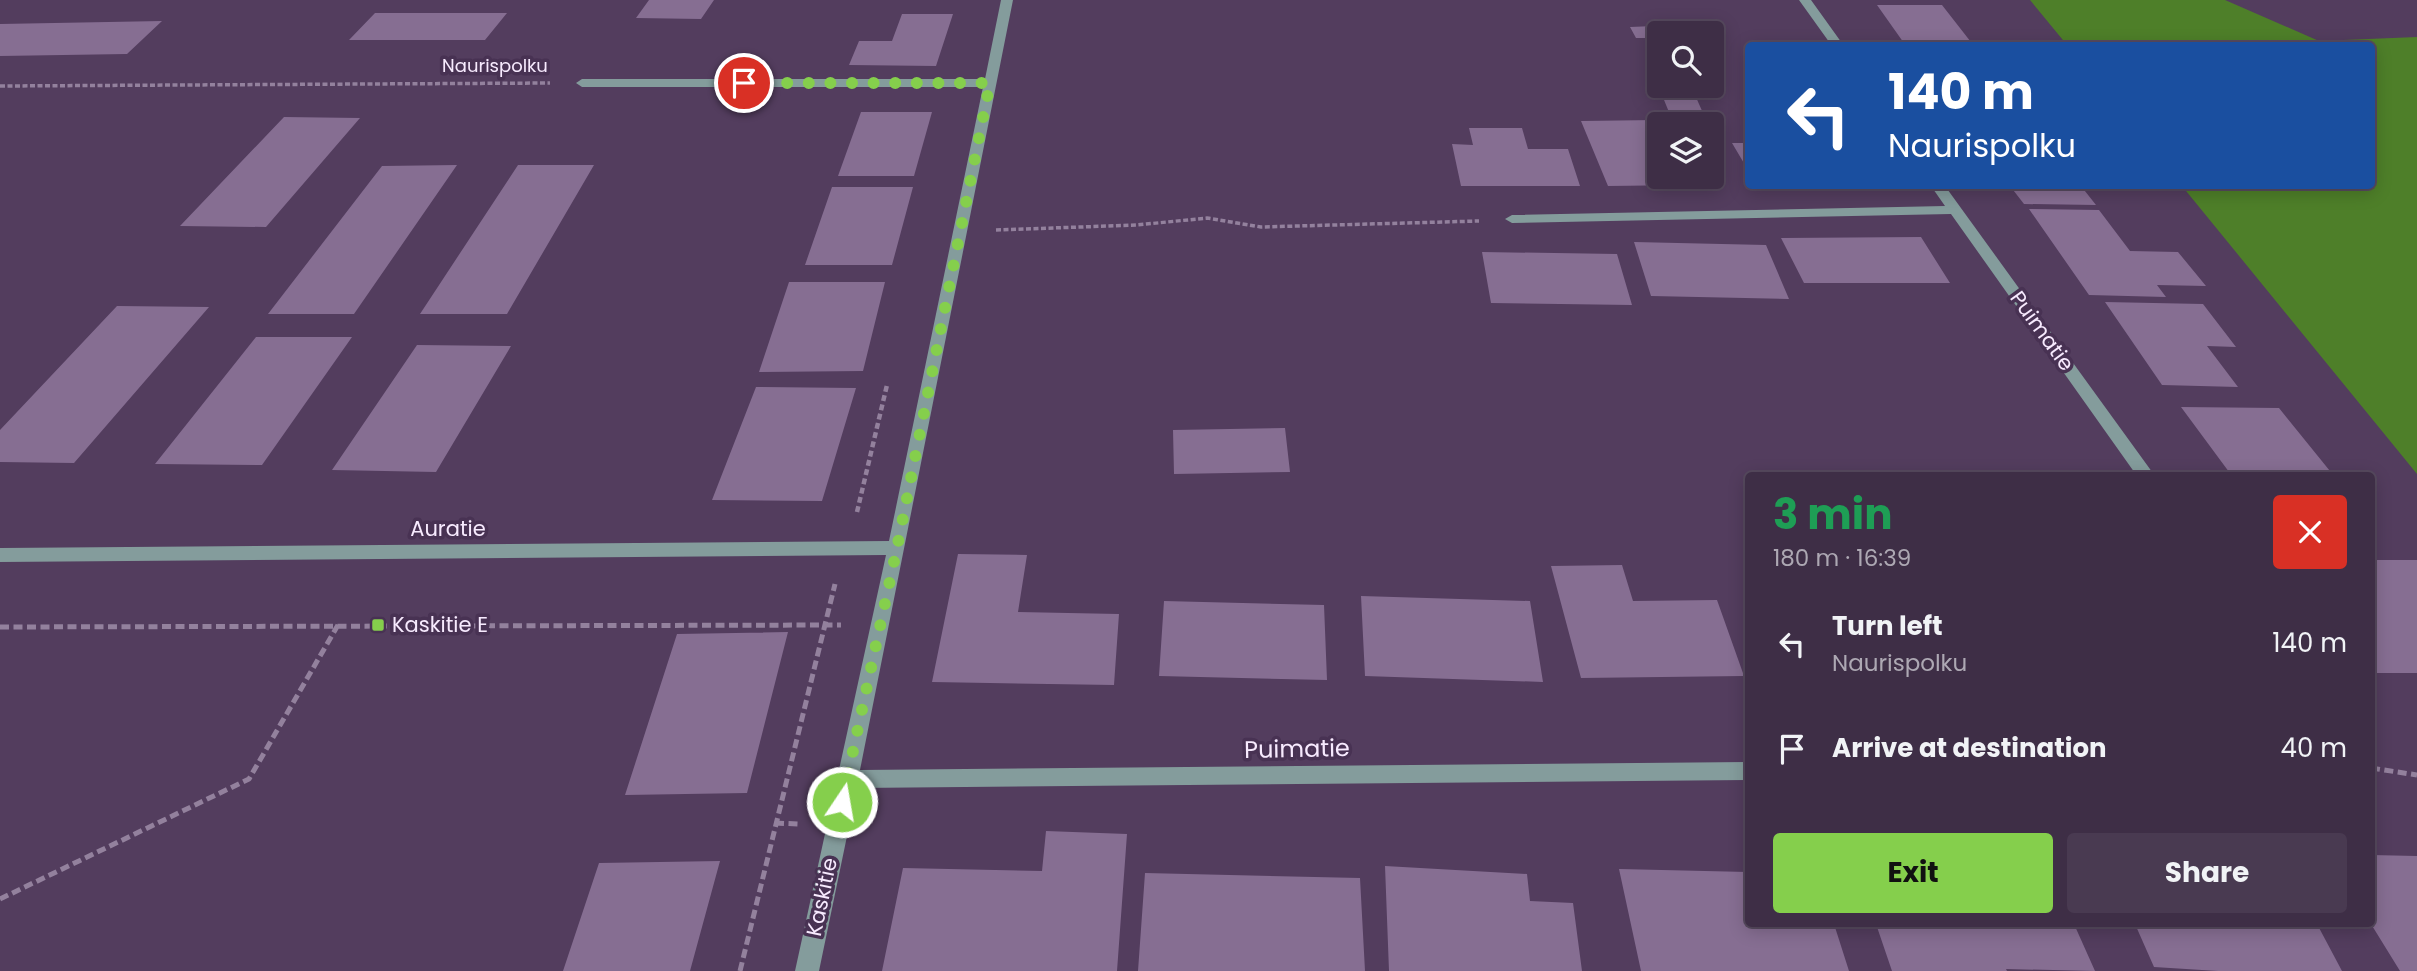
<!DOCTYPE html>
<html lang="en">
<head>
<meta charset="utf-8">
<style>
	:root { --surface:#3e2e46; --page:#493a51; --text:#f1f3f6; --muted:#ada8b3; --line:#574a5f; --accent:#85cf4c }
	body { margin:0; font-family:Poppins,sans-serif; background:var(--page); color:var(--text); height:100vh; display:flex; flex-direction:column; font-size:26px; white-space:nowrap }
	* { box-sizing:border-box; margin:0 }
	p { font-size:23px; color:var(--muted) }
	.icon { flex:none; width:38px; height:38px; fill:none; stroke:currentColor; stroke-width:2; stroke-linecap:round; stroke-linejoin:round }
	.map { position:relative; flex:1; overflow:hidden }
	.side { position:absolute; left:1745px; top:472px; width:630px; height:455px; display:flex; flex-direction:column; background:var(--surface); border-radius:7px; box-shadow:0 4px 18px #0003,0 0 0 2px var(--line) }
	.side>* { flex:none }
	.guide { position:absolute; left:1745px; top:42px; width:630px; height:147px; border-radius:7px; box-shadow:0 4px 18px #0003,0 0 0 2px var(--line); background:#1a4fa0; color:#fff; overflow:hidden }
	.controls { position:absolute; left:1647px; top:21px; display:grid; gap:14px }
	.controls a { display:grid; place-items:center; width:77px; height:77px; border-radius:7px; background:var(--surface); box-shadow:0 4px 18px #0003,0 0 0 2px var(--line); font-size:35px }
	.pin { position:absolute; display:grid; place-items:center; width:60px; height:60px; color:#fff; margin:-30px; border:4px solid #fff; border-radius:50%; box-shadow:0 2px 7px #0007 }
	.me { position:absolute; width:77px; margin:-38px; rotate:12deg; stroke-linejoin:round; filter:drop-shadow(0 0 5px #0008) }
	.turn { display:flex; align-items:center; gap:24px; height:147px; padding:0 28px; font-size:32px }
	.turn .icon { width:91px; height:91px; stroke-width:2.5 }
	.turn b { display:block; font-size:49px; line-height:60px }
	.round { display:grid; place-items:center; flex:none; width:74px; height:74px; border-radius:7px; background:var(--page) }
	.overview { display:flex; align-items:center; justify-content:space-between; height:119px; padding:0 28px }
	h1 { font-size:42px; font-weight:700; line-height:52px; color:#1e9e55 }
	.primary-button { display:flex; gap:14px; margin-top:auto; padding:14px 28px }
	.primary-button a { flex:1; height:80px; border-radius:7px; background:var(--accent); color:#111; font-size:28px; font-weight:700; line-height:80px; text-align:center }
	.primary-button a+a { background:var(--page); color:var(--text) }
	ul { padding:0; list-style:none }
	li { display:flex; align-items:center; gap:21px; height:105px; padding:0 28px }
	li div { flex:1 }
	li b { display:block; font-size:26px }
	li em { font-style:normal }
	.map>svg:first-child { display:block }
	.green { fill:#4e7f29 }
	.building { fill:#866e92 }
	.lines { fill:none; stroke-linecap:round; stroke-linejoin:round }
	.path-far2 { stroke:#93819d; stroke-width:3.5; stroke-dasharray:5 2.5; stroke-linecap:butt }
	.path-far1 { stroke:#93819d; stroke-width:4.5; stroke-dasharray:6 3.5; stroke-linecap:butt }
	.path { stroke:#93819d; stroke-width:5; stroke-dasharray:9 4.5; stroke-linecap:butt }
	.minor { fill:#849c9c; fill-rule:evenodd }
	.route { stroke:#85cf4c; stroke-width:12; stroke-dasharray:0 21.6 }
	.poi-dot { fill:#85cf4c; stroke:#483253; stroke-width:2.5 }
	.labels { text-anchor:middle; stroke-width:7; stroke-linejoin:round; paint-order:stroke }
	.far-street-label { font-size:18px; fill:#f7eafe; stroke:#483253 }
	.street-label { font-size:21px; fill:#f7eafe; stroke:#483253 }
	.poi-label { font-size:21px; fill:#f7eafe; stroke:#483253; text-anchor:start }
	.near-street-label { font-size:24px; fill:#f7eafe; stroke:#483253 }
</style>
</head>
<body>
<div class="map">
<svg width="2417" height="971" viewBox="0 0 2417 971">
	<rect width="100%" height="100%" fill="#533d5e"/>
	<path class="green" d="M2030,0H2225L2319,41L2417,37V474L2182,186H2371V46L2067,45Z"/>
	<path class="building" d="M649,0H714L701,19L636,18Z
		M1877,5H1942L1974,46H1906Z
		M375,13H507L485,40H349Z
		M902,14H953L936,66L849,65L859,41H892Z
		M162,21L127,54L0,56V24Z
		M1654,26L1659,38H1636L1630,27Z
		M1662,95H1695L1707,122H1673Z
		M861,112H932L914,176H838Z
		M284,117L360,118L266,227L180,226Z
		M1656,120L1659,127V177H1684L1688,185L1608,186L1581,121Z
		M1469,128H1522L1528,149H1568L1580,186H1461L1452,144L1473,145Z
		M1732,143H1748V170Z
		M457,165L354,314H268L382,166Z
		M518,165H594L507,314H420Z
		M2010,186H2081L2096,205L2024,204Z
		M832,187H913L892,265H805Z
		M2029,209L2099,210L2130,251L2178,252L2206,286L2157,285L2166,297L2089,295Z
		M1921,237L1950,283H1804L1781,238Z
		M1634,242L1766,245L1789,299L1651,296Z
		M1482,252L1617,254L1632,305L1491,303Z
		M789,282H885L863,371L759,372Z
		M2105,302L2203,304L2236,347L2207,346L2238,387L2162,385Z
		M117,306L209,307L74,463L0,462V430Z
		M256,337H352L262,465L155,464Z
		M417,345L511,346L436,472L332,470Z
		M756,387L856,388L822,501L712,500Z
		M2181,407L2279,408L2334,476H2232Z
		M1285,428L1290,472L1174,474L1173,430Z
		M958,554L1027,555L1018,612L1119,614L1114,685L932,682Z
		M2371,560H2417V673H2376L2371,666Z
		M1622,565L1633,601L1717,600L1744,676L1581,678L1551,566Z
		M1361,596L1530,601L1543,682L1365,676Z
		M1164,601L1324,605L1327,680L1159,676Z
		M788,632L747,793L625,795L677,634Z
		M1046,831L1127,834L1117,971H882L903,868L1042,871Z
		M2371,855L2417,856V971H2400L2371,924Z
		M720,861L690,971H563L599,863Z
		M1385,866L1527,874L1530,901L1573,903L1582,971H1389Z
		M1619,869L1748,872V924H1834L1849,971H1641Z
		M1145,873L1360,878L1365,971H1138Z
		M1876,924H2074L2095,971L2006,969L2007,971H1892Z
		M2135,924H2317L2342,971H2218L2154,967Z"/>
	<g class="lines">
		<path class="path-far2" d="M0,86L550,83
			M996,230L1137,225L1207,218L1261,227L1479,221"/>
		<path class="path-far1" d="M857,512L887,385"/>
		<path class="path" d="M0,627L841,625
			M2371,768L2417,775
			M775,823L798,824
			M0,899L249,779L338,625
			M740,971L835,584"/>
		<path class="minor" d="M1001,0H1013L860,770L1748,762V780L857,788L819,971H795L886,555L0,562V548L889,541L983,87H582L576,83L582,79H985Z
			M1799,0H1811L1844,46H1832Z
			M1931,186H1945L2155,476H2137L1951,214L1512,223L1505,219L1512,215L1945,206Z"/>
	</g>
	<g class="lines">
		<path class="route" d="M744,83H990L897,548L842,802"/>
	</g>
	<rect class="poi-dot" x="371" y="618" width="14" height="14" rx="3.5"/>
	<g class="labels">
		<g class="far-street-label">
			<text x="495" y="72">Naurispolku</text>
		</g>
		<g class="street-label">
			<text transform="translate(2042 331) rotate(54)" y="7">Puimatie</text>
			<text x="448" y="536">Auratie</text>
			<text transform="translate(822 897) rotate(-78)" y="7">Kaskitie</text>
		</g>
		<g class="poi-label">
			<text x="392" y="632">Kaskitie E</text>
		</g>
		<g class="near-street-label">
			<text transform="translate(1297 749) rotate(-1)" y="8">Puimatie</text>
		</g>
	</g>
</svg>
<div class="controls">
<a><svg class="icon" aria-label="search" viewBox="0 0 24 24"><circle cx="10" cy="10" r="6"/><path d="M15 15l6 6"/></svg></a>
<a><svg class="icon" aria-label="layers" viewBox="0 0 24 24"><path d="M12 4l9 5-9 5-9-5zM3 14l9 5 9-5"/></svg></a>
</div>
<div class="pin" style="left:744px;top:83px;background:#d93025"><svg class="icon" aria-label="arrive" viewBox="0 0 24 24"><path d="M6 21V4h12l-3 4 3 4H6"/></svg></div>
<svg class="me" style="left:842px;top:802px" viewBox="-20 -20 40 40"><circle r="17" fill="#85cf4c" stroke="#fff" stroke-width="3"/><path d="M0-11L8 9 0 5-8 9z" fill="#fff"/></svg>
<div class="guide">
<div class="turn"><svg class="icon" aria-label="left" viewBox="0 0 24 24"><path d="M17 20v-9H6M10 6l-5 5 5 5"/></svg><div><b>140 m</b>Naurispolku</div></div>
</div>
<section class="side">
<div class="overview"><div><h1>3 min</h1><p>180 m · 16:39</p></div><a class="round" style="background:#d93025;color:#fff"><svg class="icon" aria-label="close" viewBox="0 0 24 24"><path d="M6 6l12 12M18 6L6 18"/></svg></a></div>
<ul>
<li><svg class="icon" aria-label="left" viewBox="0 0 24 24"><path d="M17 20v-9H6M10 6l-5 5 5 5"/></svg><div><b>Turn left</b><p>Naurispolku</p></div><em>140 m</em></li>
<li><svg class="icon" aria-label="arrive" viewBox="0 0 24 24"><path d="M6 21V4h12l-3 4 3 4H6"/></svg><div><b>Arrive at destination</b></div><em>40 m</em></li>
</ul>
<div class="primary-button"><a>Exit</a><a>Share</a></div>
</section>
</div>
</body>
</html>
